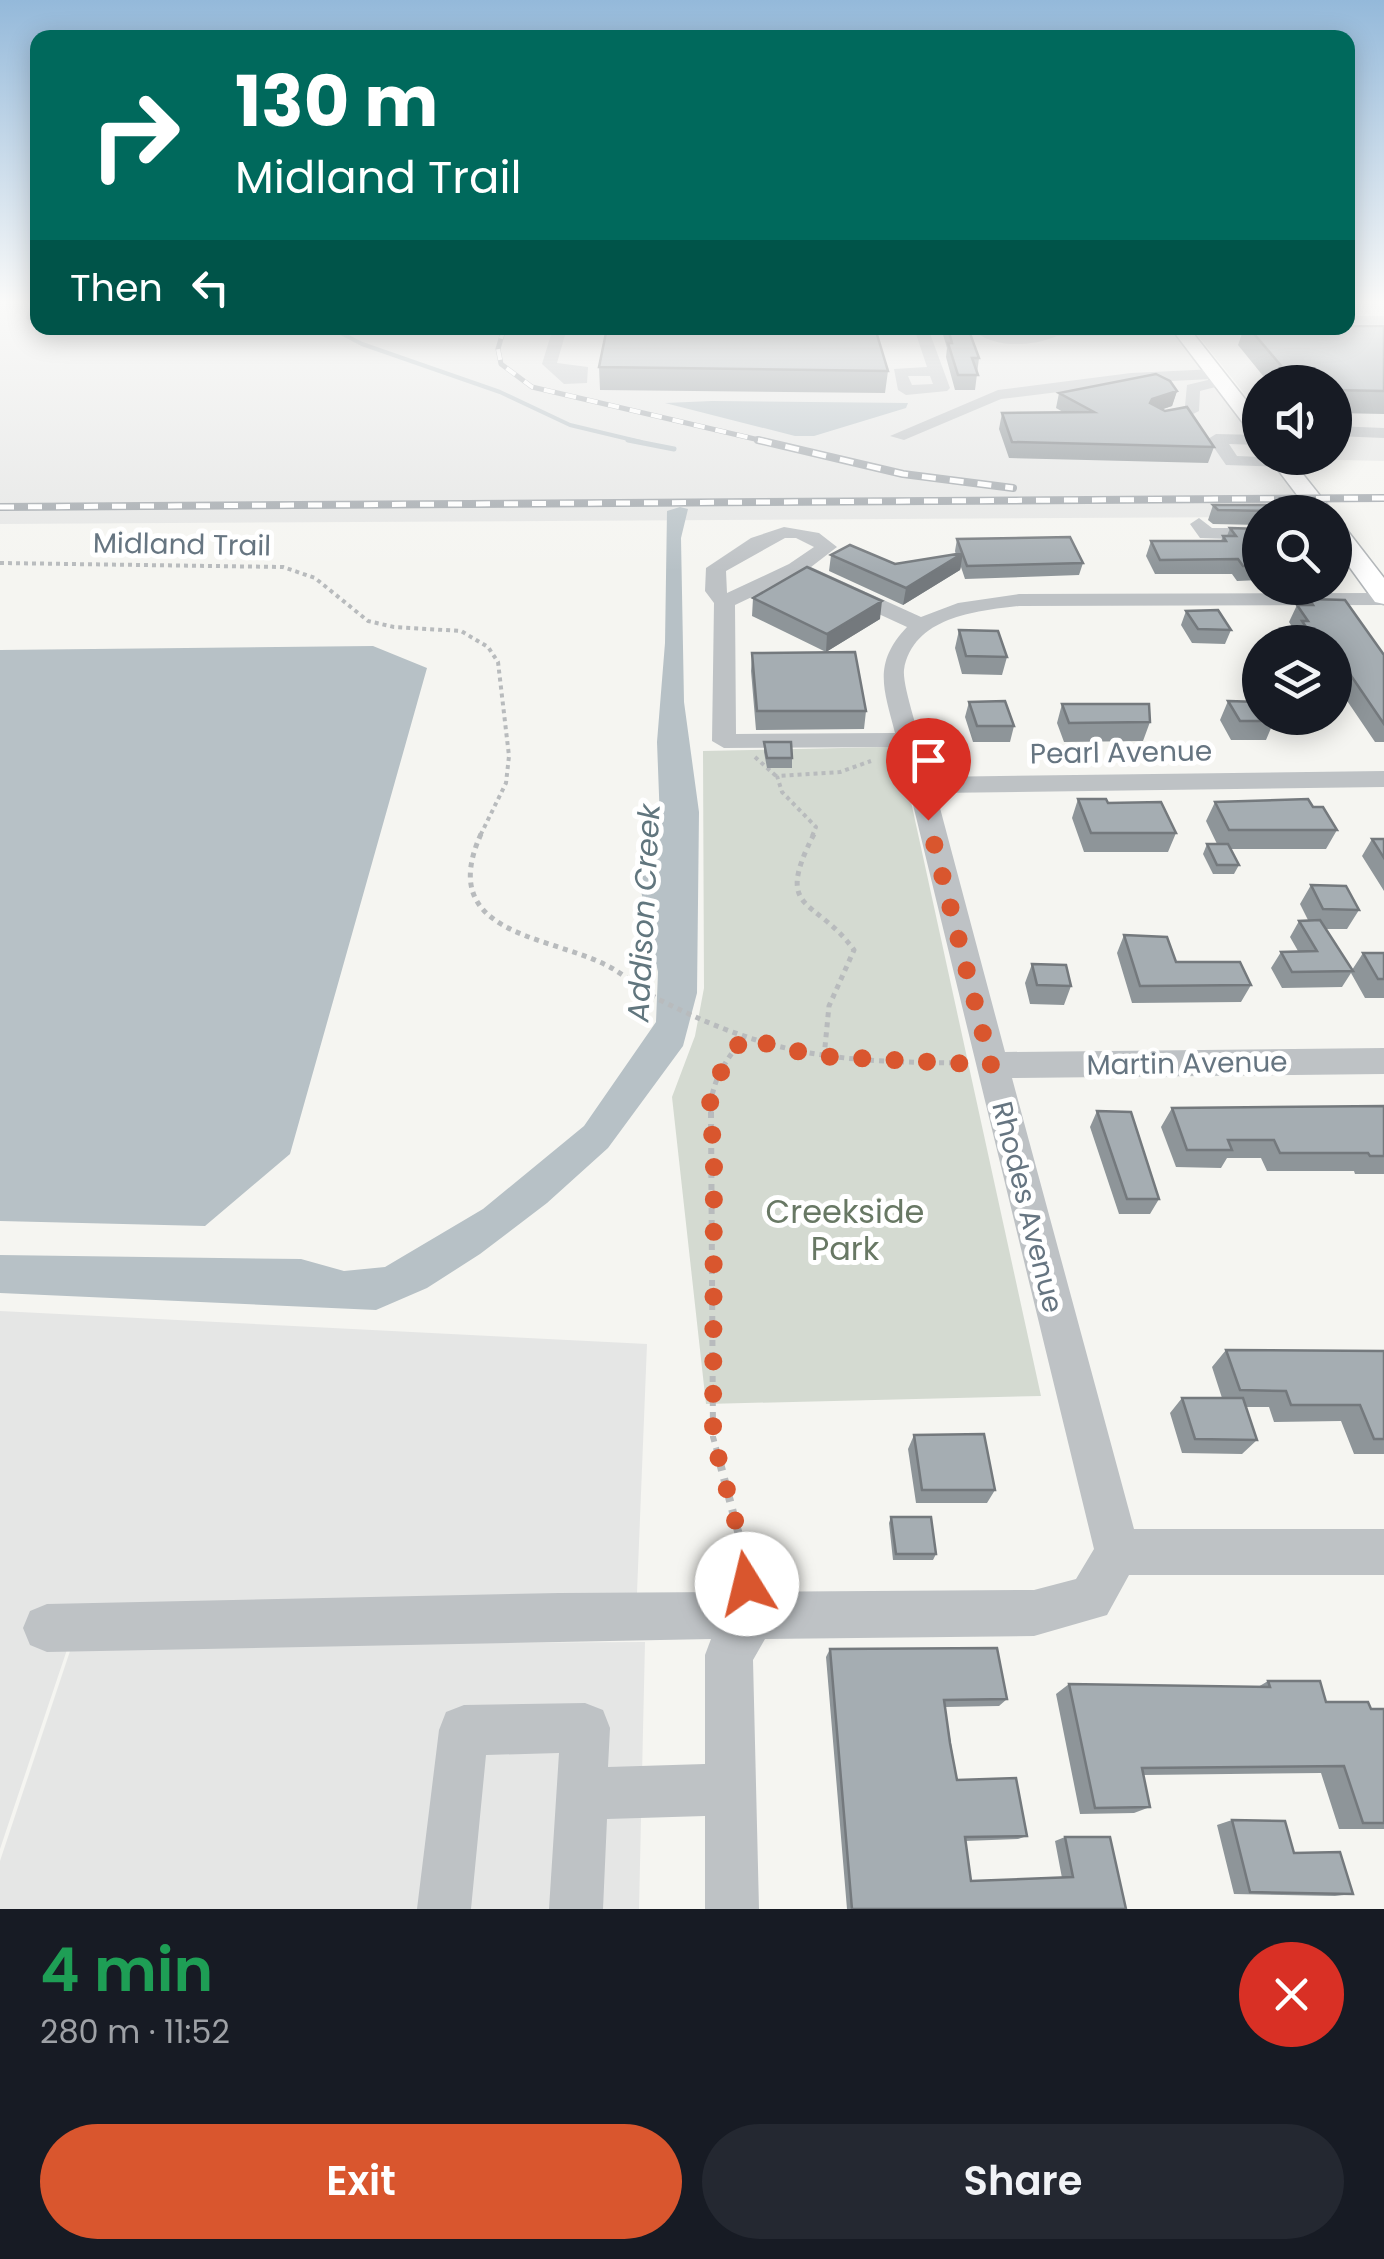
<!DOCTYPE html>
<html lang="en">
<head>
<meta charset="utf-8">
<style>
	:root { --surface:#171b24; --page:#242831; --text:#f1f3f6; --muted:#9ea1a6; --accent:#d9562e }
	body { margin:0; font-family:Poppins,sans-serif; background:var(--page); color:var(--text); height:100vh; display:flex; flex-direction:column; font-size:38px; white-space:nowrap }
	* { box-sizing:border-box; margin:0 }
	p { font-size:32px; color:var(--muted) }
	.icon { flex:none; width:55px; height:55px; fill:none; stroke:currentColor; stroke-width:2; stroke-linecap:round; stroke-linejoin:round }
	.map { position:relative; height:1909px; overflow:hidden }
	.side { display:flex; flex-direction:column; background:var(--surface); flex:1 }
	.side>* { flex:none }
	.guide { position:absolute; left:30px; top:30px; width:1325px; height:305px; border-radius:20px; box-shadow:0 5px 25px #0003; background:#00695c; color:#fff; overflow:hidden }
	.buttons { position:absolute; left:1242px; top:365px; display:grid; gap:20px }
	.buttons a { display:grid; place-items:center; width:110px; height:110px; border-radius:50%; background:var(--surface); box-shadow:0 5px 25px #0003; font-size:50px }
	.pin { position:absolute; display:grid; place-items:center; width:85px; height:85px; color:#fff; margin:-102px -42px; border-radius:50% 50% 50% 0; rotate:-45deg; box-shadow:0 0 10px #0007 }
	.pin .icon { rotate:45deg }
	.me { position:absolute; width:110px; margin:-55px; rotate:351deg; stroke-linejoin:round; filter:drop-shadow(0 0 8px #0008) }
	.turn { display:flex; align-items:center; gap:35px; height:210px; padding:0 40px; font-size:45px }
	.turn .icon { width:130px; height:130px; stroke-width:2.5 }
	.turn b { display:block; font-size:70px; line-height:85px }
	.then { display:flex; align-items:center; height:95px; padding:0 40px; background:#0003; gap:20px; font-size:38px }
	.round { display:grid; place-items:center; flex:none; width:105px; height:105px; border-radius:52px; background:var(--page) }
	.overview { display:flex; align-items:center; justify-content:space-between; height:170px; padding:0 40px }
	h1 { font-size:60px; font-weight:600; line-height:75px; color:#1e9e55 }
	.action { display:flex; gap:20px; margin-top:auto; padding:20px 40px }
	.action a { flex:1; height:115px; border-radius:60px; background:var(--accent); color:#fff; font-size:40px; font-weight:600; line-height:115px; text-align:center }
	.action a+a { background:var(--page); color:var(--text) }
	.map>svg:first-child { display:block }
	.built { fill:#e5e6e5 }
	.green { fill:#d4dad1 }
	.water { fill:#b7c1c6 }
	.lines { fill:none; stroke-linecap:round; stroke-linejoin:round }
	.stream-far1 { stroke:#b7c1c6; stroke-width:4 }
	.stream { stroke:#b7c1c6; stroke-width:5 }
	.major-casing { stroke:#b2b6b9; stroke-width:3 }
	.path-far3 { stroke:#b8bbbd; stroke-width:4; stroke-dasharray:4 4; stroke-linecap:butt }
	.path-far2 { stroke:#b8bbbd; stroke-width:5; stroke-dasharray:5 5; stroke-linecap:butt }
	.path-far1 { stroke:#b8bbbd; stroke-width:6; stroke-dasharray:6 6; stroke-linecap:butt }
	.path { stroke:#b8bbbd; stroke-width:8; stroke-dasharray:8 8; stroke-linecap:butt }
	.minor { fill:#bec2c5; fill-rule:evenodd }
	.major { fill:#fff; fill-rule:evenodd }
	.rail-far1-casing { stroke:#9ea4a9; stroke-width:5 }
	.rail-casing { stroke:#9ea4a9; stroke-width:8 }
	.rail-far1 { stroke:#fff; stroke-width:4; stroke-dasharray:11; stroke-linecap:butt }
	.rail { stroke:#fff; stroke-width:5; stroke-dasharray:14; stroke-linecap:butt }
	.wall { fill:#8e9599 }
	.shaded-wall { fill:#74797d }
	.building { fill:#a5adb2; stroke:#74797d; stroke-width:2.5 }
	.route { stroke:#d9562e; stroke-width:18; stroke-dasharray:0 32.4 }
	.labels { text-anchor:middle; stroke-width:10; stroke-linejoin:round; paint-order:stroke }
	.street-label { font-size:28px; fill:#667581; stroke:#fff }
	.water-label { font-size:30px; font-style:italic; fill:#61767e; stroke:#fff }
	.near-park-label { font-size:32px; fill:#687864; stroke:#fff }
</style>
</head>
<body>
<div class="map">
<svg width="1384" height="1909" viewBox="0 0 1384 1909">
	<rect width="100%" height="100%" fill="#f5f5f1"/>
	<path class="built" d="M0,304H37L38,328H1181L1260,435V458H1276L1317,512H1260V517L0,524Z
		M1348,304H1384V461L1297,459L1335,458V382H1260V413L1192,328H1348Z
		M0,1311L647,1344L637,1593L81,1608L0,1849Z
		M645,1642L639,1909H0V1861L72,1645Z"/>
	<path class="green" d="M888,747L901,756L1041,1396L706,1404L672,1097L695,1036L704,988L703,751Z"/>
	<path class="water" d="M712,401L908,403L906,408L814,436H795L665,403Z
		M680,507L688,509L681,538L684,702L699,812L697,993L683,1046L608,1148L547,1203L480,1254L427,1288L376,1310L0,1293V1255L301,1259L344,1271L385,1267L483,1209L584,1126L656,1022L658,972L640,886L660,821L657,742L665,643L667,511Z
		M373,646L427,668L290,1154L205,1226L0,1221V650Z"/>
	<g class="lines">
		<path class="stream-far1" d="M331,328L362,344L500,392L570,425L641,442"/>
		<path class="stream" d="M628,440L674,449"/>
		<defs>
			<path id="major" d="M1171,328H1189L1260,418V438L1253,436Z
				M1269,458H1290L1333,512H1310Z
				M1335,523L1343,525L1384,578V604L1375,602L1335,547Z"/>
		</defs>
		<use href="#major" class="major-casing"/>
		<path class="path-far3" d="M0,563L283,567L315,578L368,621L394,627L461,631L488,647L498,662L509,756L506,783L480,836
			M755,757L776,776
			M812,836L816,827L782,792L777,776L840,772L871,761"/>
		<path class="path-far2" d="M481,834C436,933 544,935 604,964C625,974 641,991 662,1001C775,1058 842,1062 966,1063
			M814,834C773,914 815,896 854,950L829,1006L824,1057
			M711,1114C709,1085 725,1060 744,1038"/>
		<path class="path-far1" d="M711,1112L713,1437L721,1466"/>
		<path class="path" d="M720,1463L745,1558L747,1581"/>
		<path class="minor" d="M30,304H38V328H41C33,329 30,323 26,318Z
			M1348,316H1384V324H1348Z
			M48,328H121L89,335Z
			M553,328H567L557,363L588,367L587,383L564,384L542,364Z
			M914,328H928L950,388L947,391L906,395L898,390L894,369L927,367ZM908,376H930L933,384L912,385Z
			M972,328L1037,335L1058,328H1185L1189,331L1182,335L1057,336C1033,347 989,349 972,328Z
			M1216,369L1224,374L1219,378L1226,382L1223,385L1200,391L1199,411C1184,419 1163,429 1149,418L1185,406L1187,385L1212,379L1131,383L1001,399L904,440L890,436L998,390L1131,373Z
			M1335,426L1384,428V438L1335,436Z
			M1216,434L1260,435V445L1229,444L1237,456L1286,458L1292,462L1283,467L1226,465L1208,439Z
			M1199,518L1212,528H1260V540L1200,538L1190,524Z
			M784,527L819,533L837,547L811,567L921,617L958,603L1019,594L1384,593V605L1019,606C976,611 913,617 904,670C902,688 926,755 931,777L1384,771V787L936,793L1005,1052L1384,1048V1074L1012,1078L1134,1529H1384V1575H1129L1107,1615L1034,1636L765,1639L753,1660L759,1909H705V1816L607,1819L603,1909H549L559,1753L486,1755L471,1909H417L439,1730L446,1712L464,1705L585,1703L603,1710L610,1728L608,1767L705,1764V1655L711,1639L47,1652L30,1645L23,1628L30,1611L47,1604L559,1593L1034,1590L1076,1579L1094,1549L899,747L724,748L712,741L714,603L705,591L706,568L751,538ZM785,538H796L814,547L789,564L727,593L726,571ZM796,576L907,627C872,664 884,689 895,733L736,734L735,605Z"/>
		<use href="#major" class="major"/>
		<defs>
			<path id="rail-far1" d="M504,328L498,349L501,364L532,387L768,442"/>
			<path id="rail" d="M758,440L903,474L1013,488
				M0,507L1384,498"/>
		</defs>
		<use href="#rail-far1" class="rail-far1-casing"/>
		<use href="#rail" class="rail-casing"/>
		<use href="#rail-far1" class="rail-far1"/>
		<use href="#rail" class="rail"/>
	</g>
	<path class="wall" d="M1384,326V414L1335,413V382H1268L1238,345L1244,328Z
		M941,328H968L979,358L975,390H955L946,357L947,348Z
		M599,367L888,371L885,393L600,390Z
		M1177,391L1172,406L1163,409L1214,447L1208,463L1009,458L999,429L1002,413L1063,412L1056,408L1059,393Z
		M1213,505H1266L1272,512H1260V525L1213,524L1208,520Z
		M1230,528L1260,529V580L1237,581L1232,574H1155L1146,556L1151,541H1221L1223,536H1227Z
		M957,539L1083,563L1079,575L965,579L961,567L960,570L903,605L829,571L831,555L895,564L956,555L955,551Z
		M753,598L880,619L826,652L752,616Z
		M1309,599L1384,655V742H1375L1335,683V642H1297L1294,638L1296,633L1289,622L1297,605H1306Z
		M1186,611L1231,630L1225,644L1192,643L1181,625Z
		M959,630L1007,657L1002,675L962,674L955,648Z
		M752,653L866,711L864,729L756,730L751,671Z
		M1228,701L1274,721L1266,740H1231L1220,720Z
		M969,702L1014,726L1010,742H973L965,717Z
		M1062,704L1150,722L1143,741L1064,742L1057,723Z
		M764,742L792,758V768H767L764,752Z
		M1078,799L1108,803L1176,833L1168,852H1084L1072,818Z
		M1215,802L1313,807L1337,830L1326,849H1231L1239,865L1234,874H1213L1203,854L1207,844H1217L1206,821Z
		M1372,839H1384V891L1362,856Z
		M1311,885L1359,910L1347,929H1326L1352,970L1363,953H1384V998H1365L1351,973L1342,987L1282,988L1271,968L1281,952L1298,951L1290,937L1299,921L1308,920L1300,904Z
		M1124,935L1176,962L1251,985L1241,1002L1132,1003L1117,953Z
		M1032,964L1071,986L1064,1005L1030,1004L1025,983Z
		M1384,1106V1174H1355L1354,1171H1267L1261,1158H1227L1221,1168L1176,1167L1161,1127L1172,1108Z
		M1097,1111L1159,1199L1150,1214H1119L1090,1127Z
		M1226,1350L1384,1351V1454H1354L1341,1421L1274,1422L1269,1407H1246L1257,1440L1242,1454L1182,1453L1170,1413L1182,1398H1222L1212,1367Z
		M914,1435L995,1490L987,1503H916L908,1449Z
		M891,1517L936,1554L933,1560H893L889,1523Z
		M830,1649L1007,1699L999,1706L945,1707L957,1780L1027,1836L1018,1839L965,1841L971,1881L1062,1878L1055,1841L1065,1837L1126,1909H847L826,1657Z
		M1268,1681L1326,1702L1371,1709H1384V1829H1339L1321,1773L1143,1775L1150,1807L1134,1813L1080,1814L1056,1694L1069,1684L1258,1687Z
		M1232,1820L1294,1853L1353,1894L1335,1896L1234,1894L1217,1825Z"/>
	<path class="shaded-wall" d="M1177,391L1172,406L1148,414L1145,419L1152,399Z
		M963,553L960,570L903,605L906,588Z
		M882,601L880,619L826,652L827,634Z"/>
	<path class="building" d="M1348,326H1384V391L1335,390V382H1295L1249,328H1348Z
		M607,328H875L888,371L599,367Z
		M948,328H968L979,358H972L978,375H958L948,343H952Z
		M1156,374L1170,381L1177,391L1152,399L1150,403L1165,411L1187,407L1214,447L1012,442L1002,413L1094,412L1059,393Z
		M1213,505H1266L1272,512H1268V511L1218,510Z
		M1230,528L1260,529V566H1243L1238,559L1160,560L1151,541H1226L1223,536H1236Z
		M1070,537L1083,563L967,566L957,539Z
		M850,545L895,564L963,553L906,588L831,555Z
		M807,567L882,601L827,634L753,598Z
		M1309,599L1345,600L1384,655V724L1339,658H1335V642H1316L1302,621H1308L1297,605H1313Z
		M1218,610L1231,630L1198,629L1186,611Z
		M959,630L998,631L1007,657L966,656Z
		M855,652L866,711H757L752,653Z
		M1005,701L1014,726H977L969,702Z
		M1228,701L1260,702V718H1272L1274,721H1240Z
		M1062,704H1149L1150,722L1069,723Z
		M764,742H791L792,758H767Z
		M1078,799H1106L1108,803L1161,802L1176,833H1091Z
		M1308,799L1313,807H1323L1337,830H1229L1215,802Z
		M1372,839H1384V858Z
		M1207,844H1228L1239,865H1217Z
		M1311,885L1346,886L1359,910L1323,909Z
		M1320,920L1353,971L1292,972L1281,952L1317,951L1299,921Z
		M1124,935L1167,937L1176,962H1240L1251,985L1140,986Z
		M1363,953H1384V979H1378Z
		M1032,964L1066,965L1071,986L1037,985Z
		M1384,1106V1156H1370L1368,1153H1280L1274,1140H1228L1232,1150H1187L1172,1108Z
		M1097,1111L1131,1112L1159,1199H1127Z
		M1226,1350L1384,1351V1439H1374L1360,1405H1291L1286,1391L1240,1390Z
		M1182,1398H1243L1257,1440L1195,1439Z
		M984,1434L995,1490H922L914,1435Z
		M891,1517H931L936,1554H896Z
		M997,1648L1007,1699L944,1700L950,1743L957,1780L1016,1778L1027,1836L965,1837L971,1881L1073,1877L1065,1837H1110L1126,1909H852L830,1649Z
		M1268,1681H1320L1326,1702H1368L1371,1709H1384V1823H1363L1344,1766L1142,1768L1150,1807L1095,1808L1069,1684L1270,1687Z
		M1232,1820L1285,1821L1294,1853L1340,1852L1353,1894L1250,1892Z"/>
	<linearGradient id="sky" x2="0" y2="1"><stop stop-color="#94b9da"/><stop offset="0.53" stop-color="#fafaf9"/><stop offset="1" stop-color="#fafaf9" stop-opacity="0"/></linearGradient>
	<rect width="1384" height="571" fill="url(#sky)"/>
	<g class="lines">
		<path class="route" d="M747,1584L745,1558L713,1437L714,1164L710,1099L726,1060L744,1038L817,1056L991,1065L928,820"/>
	</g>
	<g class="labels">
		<g class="street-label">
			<text transform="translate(182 544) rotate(1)" y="10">Midland Trail</text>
			<text transform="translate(1121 752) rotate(-1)" y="10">Pearl Avenue</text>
			<text transform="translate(1187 1063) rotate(-1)" y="10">Martin Avenue</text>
			<text transform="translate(1028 1207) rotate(76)" y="10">Rhodes Avenue</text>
		</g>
		<g class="water-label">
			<text transform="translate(644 913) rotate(-87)" y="10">Addison Creek</text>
		</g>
		<g class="near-park-label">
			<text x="845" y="1223">Creekside<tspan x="845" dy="37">Park</tspan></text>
		</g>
	</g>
</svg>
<div class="buttons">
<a><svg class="icon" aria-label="sound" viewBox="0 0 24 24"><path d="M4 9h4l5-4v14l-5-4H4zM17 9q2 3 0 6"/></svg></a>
<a><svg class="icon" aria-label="search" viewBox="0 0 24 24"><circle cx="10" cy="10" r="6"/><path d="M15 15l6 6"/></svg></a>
<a><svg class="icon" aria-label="layers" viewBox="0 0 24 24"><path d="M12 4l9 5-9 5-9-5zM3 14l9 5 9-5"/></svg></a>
</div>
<div class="pin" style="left:928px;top:820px;background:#d93025"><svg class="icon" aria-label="arrive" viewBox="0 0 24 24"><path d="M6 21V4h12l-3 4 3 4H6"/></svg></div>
<svg class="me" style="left:747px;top:1584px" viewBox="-20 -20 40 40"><circle r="19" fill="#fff"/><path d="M0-13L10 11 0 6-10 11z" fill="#d9562e"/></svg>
<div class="guide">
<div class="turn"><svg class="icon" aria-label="right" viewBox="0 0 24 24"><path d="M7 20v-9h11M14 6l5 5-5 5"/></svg><div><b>130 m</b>Midland Trail</div></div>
<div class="then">Then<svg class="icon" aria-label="left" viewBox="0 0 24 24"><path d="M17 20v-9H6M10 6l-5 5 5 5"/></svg></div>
</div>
</div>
<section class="side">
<div class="overview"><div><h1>4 min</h1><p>280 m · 11:52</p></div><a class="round" style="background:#d93025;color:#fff"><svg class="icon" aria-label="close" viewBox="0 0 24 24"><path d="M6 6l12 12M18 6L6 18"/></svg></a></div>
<div class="action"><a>Exit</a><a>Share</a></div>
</section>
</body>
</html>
